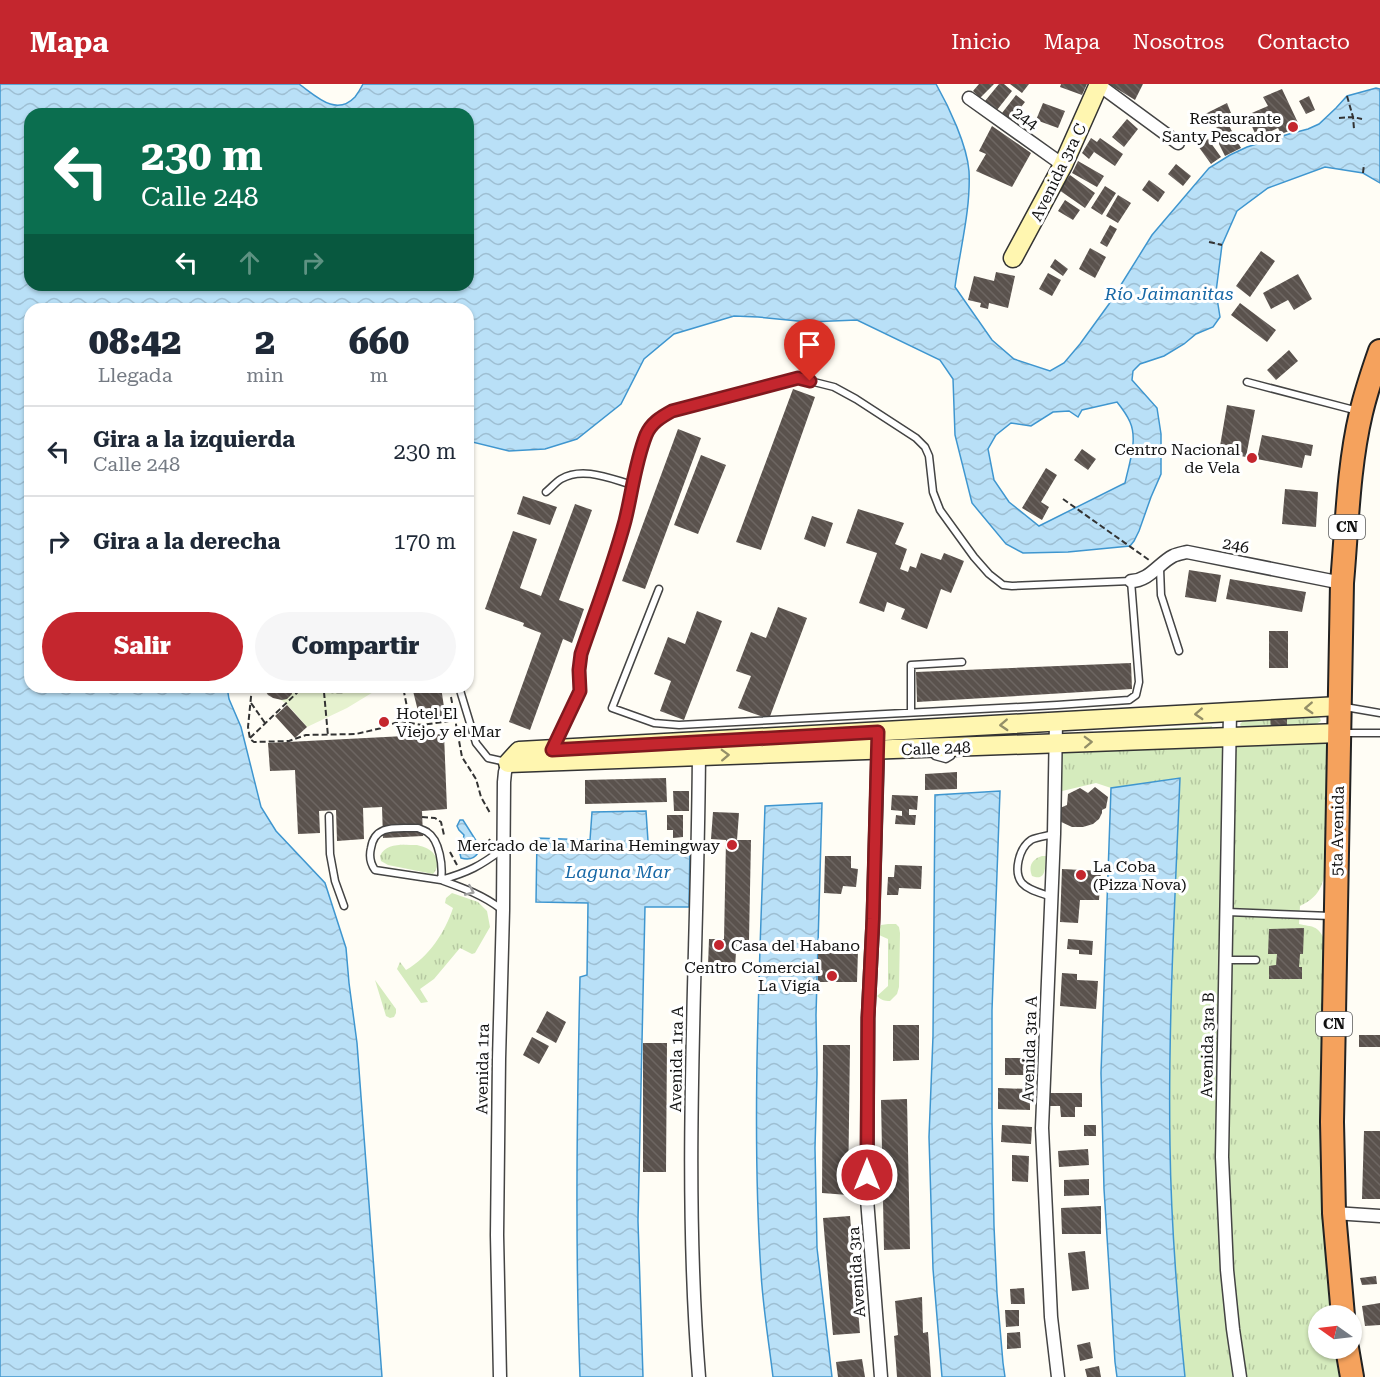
<!DOCTYPE html>
<html lang="es">
<head>
<meta charset="utf-8">
<style>
	:root { --surface:#fff; --page:#f6f6f7; --text:#1f2937; --muted:#747a83; --line:#e0e1e3; --accent:#c4262e }
	body { margin:0; font-family:"Roboto Serif",serif; background:var(--page); color:var(--text); height:100vh; display:flex; flex-direction:column; font-size:22px; white-space:nowrap }
	* { box-sizing:border-box; margin:0 }
	p { font-size:20px; color:var(--muted) }
	.icon { flex:none; width:33px; height:33px; fill:none; stroke:currentColor; stroke-width:2; stroke-linecap:round; stroke-linejoin:round }
	.map { position:relative; flex:1; overflow:hidden }
	.panel { position:absolute; left:24px; top:219px; width:450px; height:390px; display:flex; flex-direction:column; background:var(--surface); border-radius:18px; box-shadow:0 2px 4px #0004 }
	.panel>* { flex:none }
	.top-card { position:absolute; left:24px; top:24px; width:450px; height:183px; border-radius:18px; box-shadow:0 2px 4px #0004; background:#0b6e4f; color:#fff; overflow:hidden }
	.needle { width:39px; rotate:284deg }
	.fabs { position:absolute; left:1308px; top:1221px; display:grid; gap:12px }
	.fabs a { display:grid; place-items:center; width:54px; height:54px; border-radius:50%; background:var(--surface); box-shadow:0 2px 4px #0004; font-size:30px }
	.pin { position:absolute; display:grid; place-items:center; width:51px; height:51px; color:#fff; margin:-62px -26px; border-radius:50% 50% 50% 0; rotate:-45deg; box-shadow:0 0 6px #0007 }
	.pin .icon { rotate:45deg }
	.me { position:absolute; width:66px; margin:-33px; rotate:0deg; stroke-linejoin:round; filter:drop-shadow(0 0 4px #0008) }
	.turn { display:flex; align-items:center; gap:21px; height:126px; padding:0 18px; font-size:27px }
	.turn .icon { width:78px; height:78px; stroke-width:2.5 }
	.turn b { display:block; font-size:42px; line-height:51px }
	.lanes { display:flex; align-items:center; height:57px; padding:0 18px; background:#0003; justify-content:center; gap:30px; direction:ltr }
	.lanes .off { opacity:.35 }
	.eta { display:flex; justify-content:space-evenly; align-items:center; height:102px; text-align:center }
	.eta b { font-size:36px; font-weight:800; line-height:42px }
	.primary-button { display:flex; gap:12px; margin-top:auto; padding:12px 18px }
	.primary-button a { flex:1; height:69px; border-radius:36px; background:var(--accent); color:#fff; font-size:24px; font-weight:800; line-height:69px; text-align:center }
	.primary-button a+a { background:var(--page); color:var(--text) }
	ul { padding:0; list-style:none }
	li { display:flex; align-items:center; gap:18px; height:90px; padding:0 18px; border-top:2px solid var(--line) }
	li div { flex:1 }
	li b { display:block; font-size:22px }
	li em { font-style:normal }
	header { display:flex; align-items:center; gap:36px; box-sizing:border-box; height:84px; padding:0 30px; background:var(--accent); color:#fff }
	header strong { font-size:28px }
	nav { display:flex; gap:33px; margin-inline-start:auto; font-size:21px }
	.map>svg:first-child { display:block }
	.grass { fill:url(#grass-tufts) }
	.pitch { fill:#e6f2cf }
	.water { fill:url(#water-waves); stroke:#3f96cf; stroke-width:1.5; fill-rule:evenodd }
	.building { fill:url(#building-back-hatch) }
	.lines { fill:none; stroke-linecap:round; stroke-linejoin:round }
	.lane-casing { stroke:#444; stroke-width:9 }
	.street-casing { stroke:#444; stroke-width:15 }
	.secondary-casing { stroke:#333; stroke-width:21 }
	.highway-casing { stroke:#222; stroke-width:26 }
	.path { stroke:#333; stroke-width:2; stroke-dasharray:6 3; stroke-linecap:butt }
	.lane { stroke:#fff; stroke-width:6 }
	.street { stroke:#fff; stroke-width:12 }
	.secondary { stroke:#fff6b0; stroke-width:18 }
	.highway { stroke:#f5a25d; stroke-width:22 }
	.oneway { stroke:#948f68 }
	.oneway2 { stroke:#a0a0a0 }
	.route-casing { stroke:#7f191e; stroke-width:15 }
	.route { stroke:#c4262e; stroke-width:10 }
	.poi-dot { fill:#c4262e; stroke:#fff; stroke-width:2 }
	.labels { text-anchor:middle; stroke-width:6; stroke-linejoin:round; paint-order:stroke }
	.shield { fill:#fff; stroke:#585858; stroke-width:1.5 }
	.shield-label { font-size:15px; font-weight:bold; fill:#111 }
	.street-label { font-size:16px; fill:#111; stroke:#fff }
	.poi-label { font-size:16px; fill:#111; stroke:#fff; text-anchor:end }
	.water-label { font-size:18px; font-style:italic; fill:#1768a6; stroke:#fff }
</style>
</head>
<body>
<header>
<strong>Mapa</strong>
<nav><a>Inicio</a><a>Mapa</a><a>Nosotros</a><a>Contacto</a></nav>
</header>
<div class="map">
<svg width="1380" height="1293" viewBox="0 0 1380 1293">
	<defs>
		<pattern id="grass-tufts" width="24" height="20" patternUnits="userSpaceOnUse" patternTransform="scale(1.5)"><rect width="24" height="20" fill="#d5ebbd"/><path d="M3 7l-1-3M5 7V3M7 7l1-3M15 17l-1-3M17 17v-4M19 17l1-3" fill="none" stroke="#b6c8a1"/></pattern>
		<pattern id="water-waves" width="16" height="10" patternUnits="userSpaceOnUse" patternTransform="scale(1.5)"><rect width="16" height="10" fill="#b9e0f7"/><path d="M0 5q4-4 8 0t8 0" fill="none" stroke="#9ebfd3"/></pattern>
		<pattern id="building-back-hatch" width="6" height="6" patternUnits="userSpaceOnUse" patternTransform="scale(1.5)"><rect width="6" height="6" fill="#5a524d"/><path d="M-1 5l2 2M0 0l6 6M5-1l2 2" fill="none" stroke="#6d6662"/></pattern>
	</defs>
	<rect width="100%" height="100%" fill="#fffdf5"/>
	<path class="grass" d="M1317,633L1320,634L1321,637L1316,640L1246,645L1241,643L1240,640L1242,638L1247,636Z
		M1212,642V646L1079,653L1078,649Z
		M1328,656L1326,782C1323,802 1319,813 1300,822L1299,840C1312,843 1318,841 1324,855C1321,981 1319,1106 1330,1231L1318,1232V1264L1334,1265L1339,1293H1185C1177,1216 1171,1139 1170,1062C1168,939 1174,817 1180,694L1111,704L1096,699L1058,708L1060,662Z
		M417,761C421,762 428,764 431,767C439,773 439,784 433,790L388,781L381,777L380,772C386,758 404,761 417,761Z
		M1042,772H1046C1045,782 1047,798 1032,792C1028,782 1032,775 1042,772Z
		M452,809L478,818L487,827L490,843L475,869L472,870L460,864L434,895L420,905L428,918L421,919L397,885L400,878L406,886C429,873 445,848 453,824L445,819L446,814Z
		M888,840H896L899,843L900,849L899,903L897,910L890,917C884,917 881,916 877,912L888,902V855L879,851V845L881,841Z
		M375,896L396,925V929L394,933L390,934L386,932Z"/>
	<path class="pitch" d="M265,603H375V607L347,624L307,643C300,635 293,626 285,619C277,612 271,616 264,605Z"/>
	<path class="water" d="M0,0H299C316,12 336,33 355,13C358,9 361,4 363,0H936C949,23 967,61 969,87C971,125 960,165 955,203L992,256L1014,275L1050,287L1064,279L1080,260L1109,220L1152,151L1209,84L1230,71L1247,63L1289,50L1308,45L1319,40L1336,24L1347,12L1376,4L1380,5V99L1363,89L1325,83L1268,104L1237,127L1222,161L1216,208L1220,233L1213,243L1196,250L1184,260L1164,272L1140,280L1133,287L1132,296L1157,324L1161,350V390L1151,413L1139,447L1134,457L1130,462L1068,468L1023,469L1006,460L972,419L955,351L953,295L940,276L857,236L808,238L758,233L734,232L674,250L644,275L621,320L577,355L545,365L509,367L468,357V225H30V603H227L229,615L241,643L261,723L276,747L325,799L346,864L349,899L357,959L382,1293H0ZM30,30H468V201H30ZM1117,318C1121,323 1127,331 1130,338C1138,356 1129,380 1125,399L1039,442L1009,418L994,396L988,365L996,351L1011,339L1031,342L1053,328L1069,327L1078,333L1082,326Z
		M1180,694C1175,816 1168,939 1170,1062C1171,1139 1177,1216 1185,1293H1117L1115,1278L1104,1105L1101,989L1111,704Z
		M1000,707L992,926V1038L994,1142L997,1209L1003,1279L1005,1293H942L933,1185L929,1053L933,952L935,711Z
		M822,719L816,931L817,990L815,1064L817,1164L832,1293H773C769,1259 763,1224 761,1189C751,1034 760,877 765,722Z
		M646,727L648,757L690,761L689,823H645L638,1137L643,1293H580C575,1160 577,1026 580,893L587,891L588,819L536,818L537,754L590,756L592,728Z
		M460,736H463L480,763C478,773 471,777 461,774C457,760 463,762 464,751L459,746L457,742Z"/>
	<path class="building" d="M979,0H994L980,14L973,7Z
		M999,0H1004L1012,7L997,26L985,17Z
		M1010,0H1029L1022,9Z
		M1061,0H1087L1082,11L1060,3Z
		M1109,0H1143L1135,16Z
		M1282,5L1300,43L1281,50L1278,44L1257,54L1247,31L1268,22L1263,13Z
		M1016,11L1025,18L1011,36L1002,29Z
		M1309,12L1315,26L1306,30L1299,17Z
		M1043,19L1065,27L1058,44L1036,36Z
		M1227,19L1231,29L1205,41L1201,32Z
		M1127,35L1138,45L1124,63L1112,53Z
		M1227,38L1241,64L1225,72L1212,46Z
		M992,42L1031,69L1012,103L976,87L986,70L979,67Z
		M1091,54L1097,58L1100,54L1123,70L1115,82L1094,68L1089,75L1082,69Z
		M1208,55L1221,73L1211,80L1198,62Z
		M1078,77L1104,92L1097,103L1072,89Z
		M1176,80L1191,92L1183,102L1168,90Z
		M1070,91L1095,109L1085,124L1059,106Z
		M1149,96L1165,108L1158,118L1142,106Z
		M1105,102L1116,109L1102,131L1091,124Z
		M1118,111L1131,119L1118,139L1106,132Z
		M1065,116L1080,126L1073,136L1058,127Z
		M1110,141L1117,145L1107,163L1100,159Z
		M1090,164L1106,173L1095,194L1079,185Z
		M1261,167L1275,177L1250,213L1236,202Z
		M1055,175L1068,185L1063,192L1050,183Z
		M996,188L1015,192L1008,224L989,219L988,225L980,223L981,219L968,216L974,192L994,197Z
		M1048,189L1061,196L1052,212L1039,205Z
		M1298,190L1312,215L1294,226L1288,216L1271,225L1263,209Z
		M1240,219L1276,246L1267,258L1231,231Z
		M1289,266L1298,277L1276,296L1267,286Z
		M793,305L815,313L761,466L736,458Z
		M1227,321L1255,326L1246,373L1219,368Z
		M678,345L701,354L645,505L622,497Z
		M1262,351L1313,361L1311,372L1305,371L1302,384L1257,375Z
		M1082,365L1096,375L1088,386L1074,376Z
		M701,371L726,381L698,450L674,441Z
		M1046,384L1057,391L1041,418L1049,423L1042,436L1022,424Z
		M1285,405L1318,408L1316,443L1282,440Z
		M523,412L557,423L550,441L517,430Z
		M575,420L592,426L559,516L584,525L572,559L563,555L530,646L509,638L541,549L523,542L524,539L485,525L513,447L537,455L520,504L541,512Z
		M858,425L904,439L895,460L907,465L900,485L908,488L910,482L916,484L921,469L941,476L944,469L964,477L951,509L941,505L927,545L901,535L905,525L887,518L884,528L859,519L877,469L846,459Z
		M812,432L833,439L825,463L804,455Z
		M1189,486L1221,491L1216,518L1185,513Z
		M1230,495L1306,508L1302,528L1226,515Z
		M778,523L807,534L769,635L738,624L751,592L736,587L751,548L766,554Z
		M697,527L722,537L684,636L660,627L671,597L654,590L668,553L685,560Z
		M1269,547H1288V584H1269Z
		M1131,579L1132,605L917,618L916,588Z
		M265,603H291L292,610L287,615L282,616L273,614L268,611L264,605Z
		M412,603H441L444,623H442L443,635L424,637L422,627H418Z
		M287,621L307,643L295,654L275,632Z
		M1270,629H1287V647H1271Z
		M444,650L447,725L422,727L423,752L383,754L382,723L363,724L364,755L337,757L336,726L319,727L320,749L298,750L295,686L270,687L268,659Z
		M957,688V705L925,706V690Z
		M666,694L667,718L585,720V696Z
		M1095,703L1108,713L1106,724L1102,726V729L1099,735L1093,740L1083,743H1072L1059,737L1060,724L1067,721L1068,710L1080,704L1088,709Z
		M673,707H689V727H674Z
		M892,711L918,712L917,726L909,725V731H916L915,741L895,740L896,731L902,732V727L891,726Z
		M713,728L739,729L737,756H751L749,856H737L735,882H708L709,855H724L726,756L711,755Z
		M667,731H683V753L673,754V746H667Z
		M825,772H851V784L858,785L856,803L843,802L841,810L824,809Z
		M895,781L922,782L921,805L899,804L898,811H887L888,793H894Z
		M1062,785L1101,787L1099,816H1080L1078,839L1060,838Z
		M1304,844L1303,870H1300L1299,883H1302V895H1269V882L1276,881L1277,870H1268L1269,845Z
		M1068,855L1093,857L1092,871L1079,870V866L1067,865Z
		M818,865L858,866L857,898H818Z
		M1062,889L1077,890V896L1098,897L1096,925L1060,922Z
		M547,927L566,938L556,959L536,948Z
		M893,941H919V976L893,977Z
		M1359,951H1380V963H1359Z
		M532,953L549,962L539,980L523,971Z
		M643,959H667L666,1088H643Z
		M823,961H850L848,1111L822,1109Z
		M1005,974H1032V991H1005Z
		M998,1004L1030,1005V1026L998,1025Z
		M1049,1009H1082V1023H1075V1033H1061L1060,1022H1049Z
		M907,1015L910,1165L884,1166L881,1016Z
		M1002,1041L1032,1043L1031,1060L1001,1058Z
		M1084,1041H1096V1052H1084Z
		M1364,1047H1380V1115H1362Z
		M1088,1065L1089,1081L1059,1083L1058,1067Z
		M1012,1071L1029,1072L1028,1098L1012,1097Z
		M1089,1095V1111L1064,1112V1096Z
		M1101,1122V1150H1062L1061,1124Z
		M850,1132L860,1249L833,1251L823,1134Z
		M1085,1167L1089,1205L1072,1207L1068,1169Z
		M1376,1192L1377,1200L1362,1201L1360,1194Z
		M1024,1204L1025,1220H1011L1010,1205Z
		M922,1213L923,1249L928,1248L931,1293H897L894,1252L898,1251L895,1217Z
		M1380,1219V1241L1365,1242L1362,1222Z
		M1005,1226H1019V1242L1006,1243Z
		M1020,1248L1021,1264L1007,1265V1249Z
		M1090,1258L1093,1274L1080,1277L1077,1261Z
		M862,1275L865,1293H838L836,1278Z
		M1099,1282L1101,1293H1087L1085,1285Z"/>
	<g class="lines">
		<defs>
			<path id="lane" d="M1247,298L1358,327
				M546,408C551,404 556,398 561,395C583,382 611,395 633,401
				M1160,484L1161,511L1179,567
				M459,603L476,659L488,674L506,678
				M1345,623L1380,629
				M911,628V581L962,578
				M1342,649H1380
				M554,662L580,607L579,586L581,570C595,529 611,488 622,446C631,415 634,382 646,351C651,339 661,333 672,327L798,294L834,303L856,315L916,354L925,363L929,372L933,408L940,426L974,473L989,490L1003,501L1012,502L1131,497L1139,598L1136,611L1129,616L1057,621L679,641L654,639L612,624L659,505
				M932,667L935,672L946,675L951,672L952,666
				M329,732L330,770L335,797L344,822
				M418,744C420,745 426,747 427,748C440,756 443,783 441,796L375,786C370,779 369,772 371,764C375,739 398,745 418,744Z
				M1052,813C1042,809 1029,807 1022,799C1013,788 1019,764 1031,756C1037,753 1047,752 1054,750
				M501,825C483,811 463,804 441,796C469,788 480,782 503,765
				M1227,828L1331,832
				M1226,876H1256"/>
			<path id="street" d="M1099,1L1178,59
				M969,14L1063,81
				M1131,497C1149,497 1159,479 1173,472C1177,470 1183,469 1187,468L1342,499
				M1230,628L1222,1073L1227,1186L1233,1245L1240,1293
				M1056,638L1054,750L1042,1044L1051,1233L1058,1293
				M878,659L873,835L868,934L867,1115L881,1293
				M699,665C698,874 682,1084 699,1293
				M1334,1129L1380,1132
				M500,1293L497,1151L499,975L503,826L504,698L505,688L508,679"/>
			<path id="secondary" d="M1013,174L1063,81L1099,0
				M1339,649L508,679L519,667L1339,622"/>
			<path id="highway" d="M1343,1232L1334,1129L1332,1038L1342,499C1347,443 1348,384 1361,329C1366,308 1373,287 1380,267
				M1347,1264L1352,1293"/>
		</defs>
		<use href="#lane" class="lane-casing"/>
		<use href="#street" class="street-casing"/>
		<use href="#secondary" class="secondary-casing"/>
		<use href="#highway" class="highway-casing"/>
		<path class="path" d="M1347,12L1353,33L1354,45
			M1339,34L1353,33L1362,35
			M1363,89L1364,80
			M1209,158L1222,161
			M1063,415L1149,476
			M252,603L248,643L250,655L254,658L289,657L306,651L356,650L382,644L400,637L407,623L403,603
			M310,603C325,608 344,612 358,603
			M324,608L328,652
			M451,613L462,673L476,695L481,713L490,729
			M251,619L265,639
			M400,637L422,641L456,636
			M250,654L303,603
			M422,733L435,734L441,738L444,751
			M482,767L490,755
			M450,768L457,781"/>
		<use href="#lane" class="lane"/>
		<use href="#street" class="street"/>
		<use href="#secondary" class="secondary"/>
		<use href="#highway" class="highway"/>
	</g>
	<defs><path id="oneway-chevron" d="M-2-3.5L2.5 0L-2 3.5" fill="none" stroke-width="1.6" stroke-linecap="round" stroke-linejoin="round" transform="scale(1.5)"/></defs>
	<g class="oneway">
		<use href="#oneway-chevron" transform="translate(1309 624) rotate(177)"/>
		<use href="#oneway-chevron" transform="translate(1199 630) rotate(177)"/>
		<use href="#oneway-chevron" transform="translate(1004 641) rotate(177)"/>
		<use href="#oneway-chevron" transform="translate(1088 658) rotate(-2)"/>
		<use href="#oneway-chevron" transform="translate(725 671) rotate(-2)"/>
	</g>
	<use class="oneway2" href="#oneway-chevron" transform="translate(470 807) rotate(23)"/>
	<g class="lines">
		<defs>
			<path id="route" d="M810,297L798,294L672,327C661,333 651,339 646,351C635,379 632,409 625,437C613,482 596,526 581,570L579,586L580,607L552,666L878,648L873,835L868,934L867,1091"/>
		</defs>
		<use href="#route" class="route-casing"/>
		<use href="#route" class="route"/>
	</g>
	<g class="poi-dot">
		<circle cx="1293" cy="43" r="6"/>
		<circle cx="1252" cy="374" r="6"/>
		<circle cx="384" cy="638" r="6"/>
		<circle cx="732" cy="761" r="6"/>
		<circle cx="1081" cy="791" r="6"/>
		<circle cx="719" cy="861" r="6"/>
		<circle cx="832" cy="892" r="6"/>
	</g>
	<g class="labels">
		<g class="shield">
			<rect x="1329" y="431" width="36" height="24" rx="4.5"/>
			<rect x="1316" y="928" width="36" height="24" rx="4.5"/>
		</g>
		<g class="shield-label">
			<text x="1347" y="448">CN</text>
			<text x="1334" y="945">CN</text>
		</g>
		<g class="street-label">
			<text transform="translate(1026 34) rotate(36)" y="6">244</text>
			<text transform="translate(1058 88) rotate(-64)" y="6">Avenida 3ra C</text>
			<text transform="translate(1236 461) rotate(11)" y="6">246</text>
			<text transform="translate(936 664) rotate(-2)" y="6">Calle 248</text>
			<text transform="translate(1337 747) rotate(-89)" y="6">5ta Avenida</text>
			<text transform="translate(1207 961) rotate(-89)" y="6">Avenida 3ra B</text>
			<text transform="translate(1029 965) rotate(-88)" y="6">Avenida 3ra A</text>
			<text transform="translate(676 975) rotate(-89)" y="6">Avenida 1ra A</text>
			<text transform="translate(482 985) rotate(-89)" y="6">Avenida 1ra</text>
			<text transform="translate(856 1188) rotate(-94)" y="6">Avenida 3ra</text>
		</g>
		<g class="poi-label">
			<text x="1281" y="40">Restaurante<tspan x="1281" dy="18">Santy Pescador</tspan></text>
			<text x="1240" y="371">Centro Nacional<tspan x="1240" dy="18">de Vela</tspan></text>
			<text x="396" y="635" text-anchor="start">Hotel El<tspan x="396" dy="18">Viejo y el Mar</tspan></text>
			<text x="720" y="767">Mercado de la Marina Hemingway</text>
			<text x="1093" y="788" text-anchor="start">La Coba<tspan x="1093" dy="18">(Pizza Nova)</tspan></text>
			<text x="731" y="867" text-anchor="start">Casa del Habano</text>
			<text x="820" y="889">Centro Comercial<tspan x="820" dy="18">La Vigía</tspan></text>
		</g>
		<g class="water-label">
			<text x="1169" y="216">Río Jaimanitas</text>
			<text x="618" y="794">Laguna Mar</text>
		</g>
	</g>
</svg>
<div class="fabs">
<a><svg class="needle" viewBox="-14 -14 28 28"><path d="M0-13l5 13h-10z" fill="#e53935"/><path d="M0 13l5-13h-10z" fill="#747a83"/></svg></a>
</div>
<div class="pin" style="left:810px;top:297px;background:#d93025"><svg class="icon" aria-label="arrive" viewBox="0 0 24 24"><path d="M6 21V4h12l-3 4 3 4H6"/></svg></div>
<svg class="me" style="left:867px;top:1091px" viewBox="-20 -20 40 40"><circle r="17" fill="#c4262e" stroke="#fff" stroke-width="3"/><path d="M0-11L8 9 0 5-8 9z" fill="#fff"/></svg>
<div class="top-card">
<div class="turn"><svg class="icon" aria-label="left" viewBox="0 0 24 24"><path d="M17 20v-9H6M10 6l-5 5 5 5"/></svg><div><b>230 m</b>Calle 248</div></div>
<div class="lanes"><svg class="icon" aria-label="left" viewBox="0 0 24 24"><path d="M17 20v-9H6M10 6l-5 5 5 5"/></svg><svg class="icon off" aria-label="ahead" viewBox="0 0 24 24"><path d="M12 20V5M6 11l6-6 6 6"/></svg><svg class="icon off" aria-label="right" viewBox="0 0 24 24"><path d="M7 20v-9h11M14 6l5 5-5 5"/></svg></div>
</div>
<section class="panel">
<div class="eta">
<div><b>08:42</b><p>Llegada</p></div>
<div><b>2</b><p>min</p></div>
<div><b>660</b><p>m</p></div>
</div>
<ul>
<li><svg class="icon" aria-label="left" viewBox="0 0 24 24"><path d="M17 20v-9H6M10 6l-5 5 5 5"/></svg><div><b>Gira a la izquierda</b><p>Calle 248</p></div><em>230 m</em></li>
<li><svg class="icon" aria-label="right" viewBox="0 0 24 24"><path d="M7 20v-9h11M14 6l5 5-5 5"/></svg><div><b>Gira a la derecha</b></div><em>170 m</em></li>
</ul>
<div class="primary-button"><a>Salir</a><a>Compartir</a></div>
</section>
</div>
</body>
</html>
